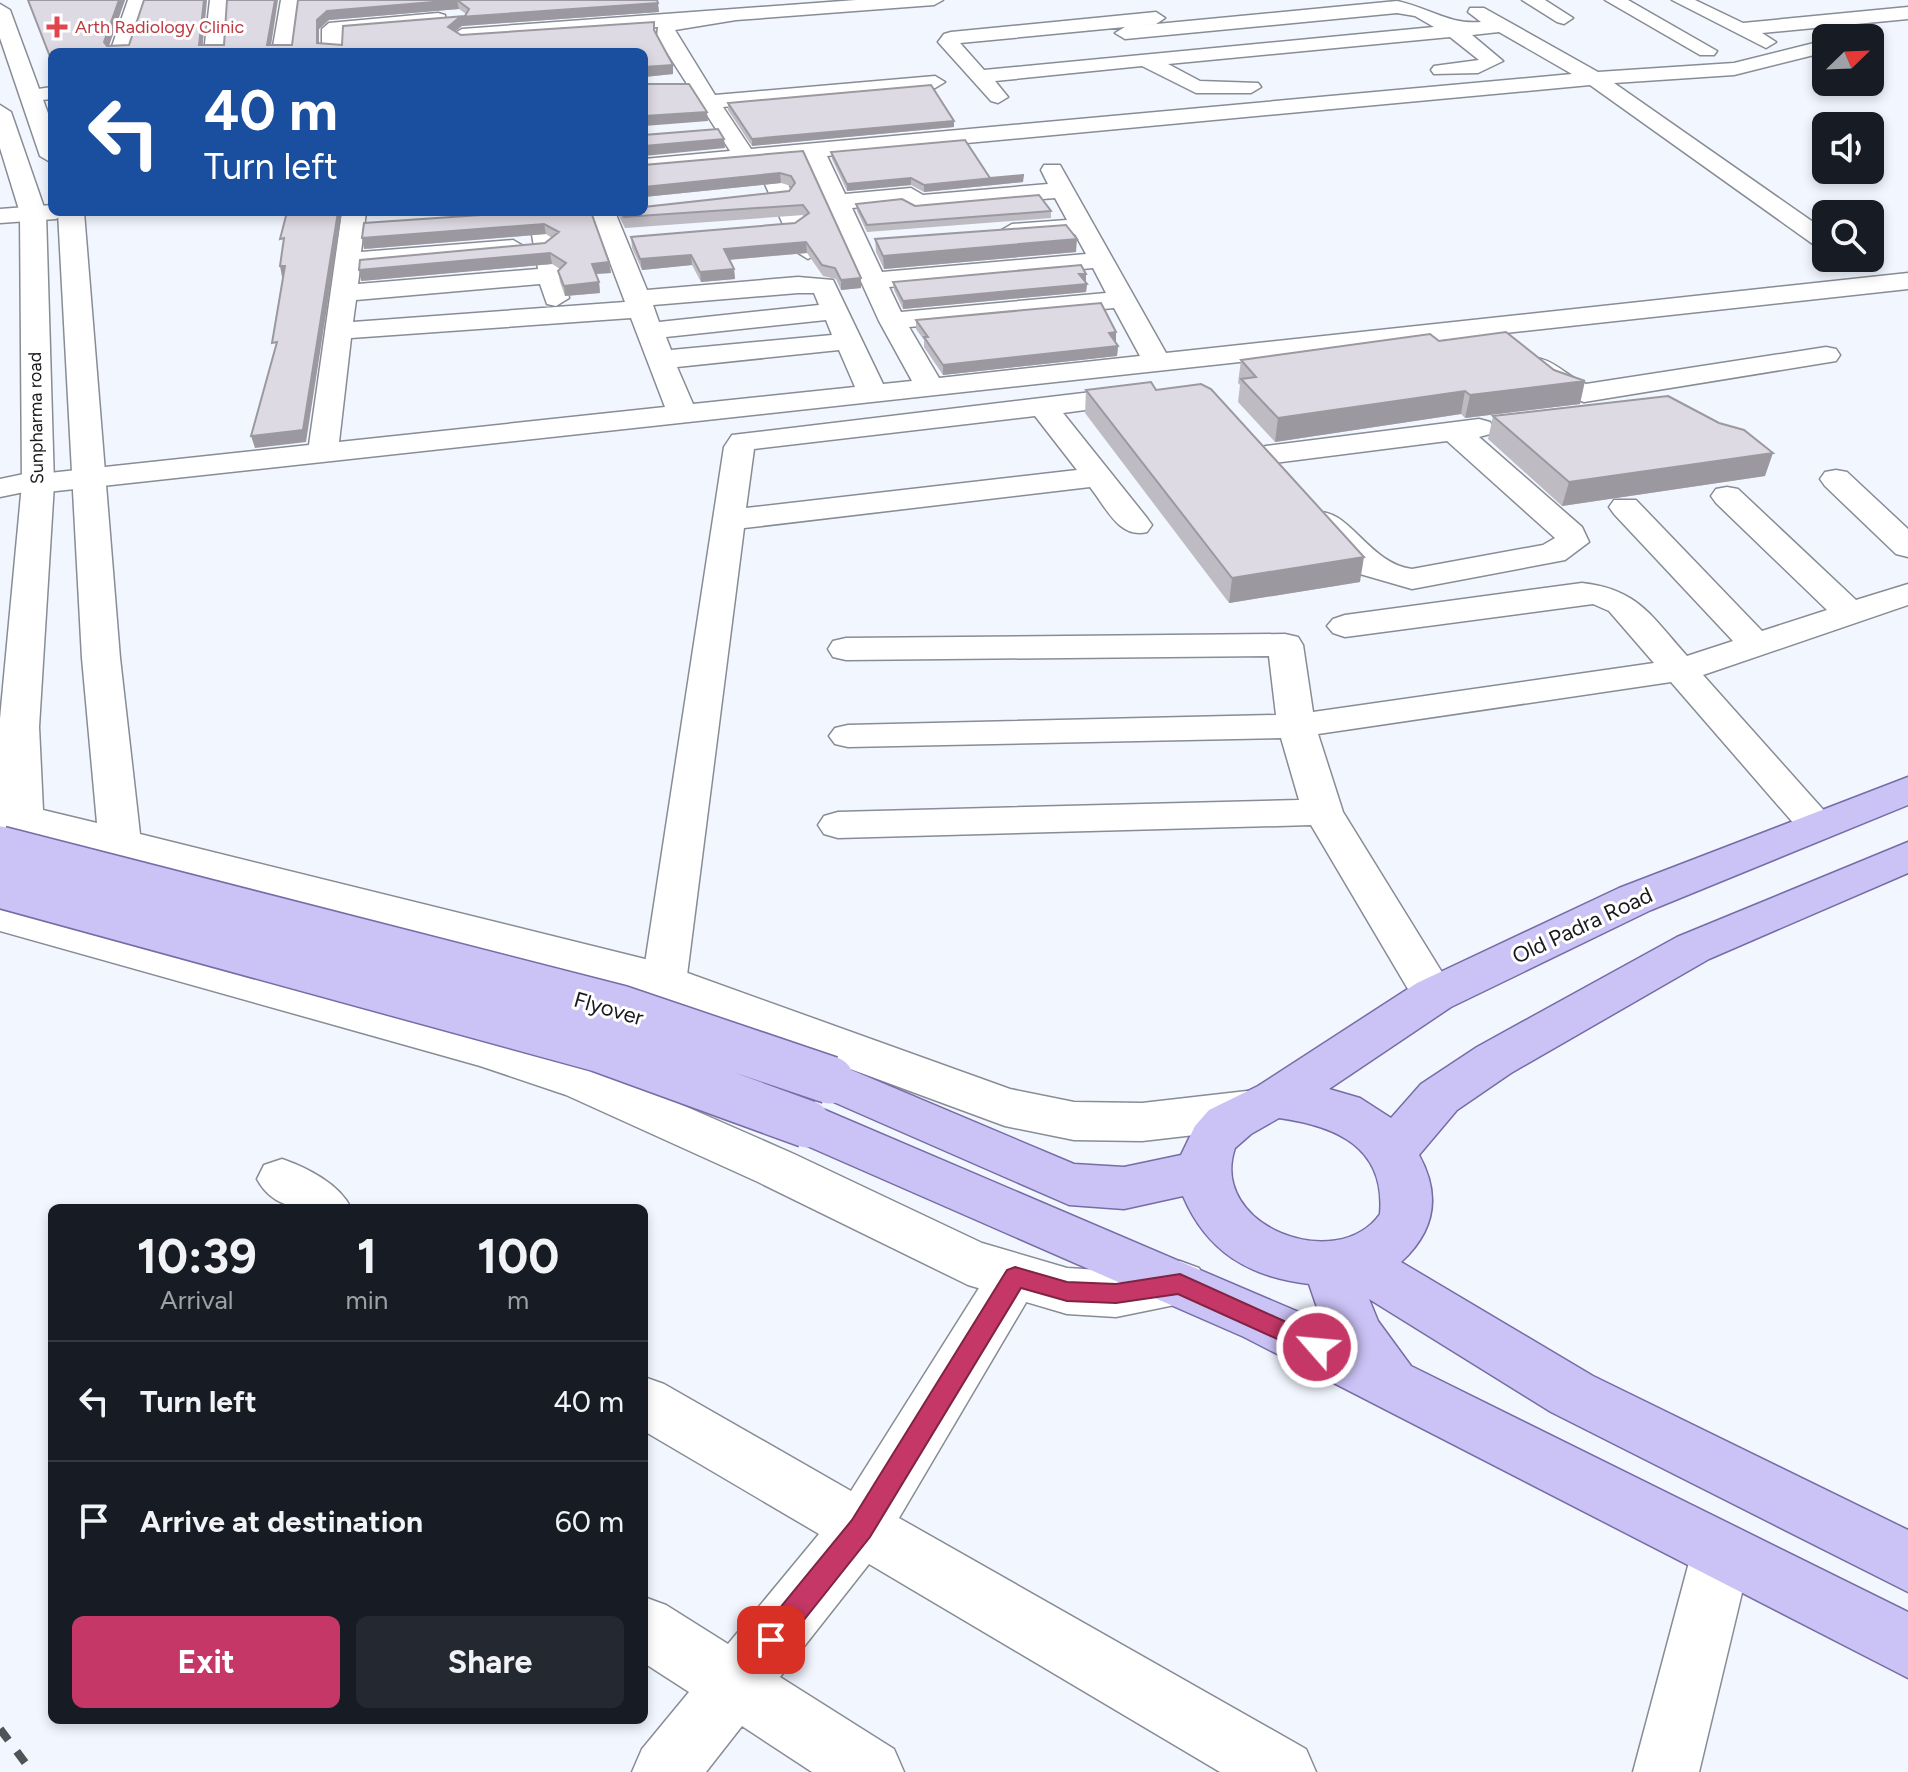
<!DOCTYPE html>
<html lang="en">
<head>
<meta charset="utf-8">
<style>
	:root { --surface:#171b24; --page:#242831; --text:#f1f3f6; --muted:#9ea1a6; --line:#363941; --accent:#c43766 }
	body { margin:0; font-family:Figtree,sans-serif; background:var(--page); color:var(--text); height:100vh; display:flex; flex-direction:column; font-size:30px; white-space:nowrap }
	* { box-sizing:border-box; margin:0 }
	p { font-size:26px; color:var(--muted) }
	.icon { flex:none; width:44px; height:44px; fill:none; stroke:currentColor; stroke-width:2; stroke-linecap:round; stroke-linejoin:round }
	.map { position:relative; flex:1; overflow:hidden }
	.panel { position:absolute; left:48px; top:1204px; width:600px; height:520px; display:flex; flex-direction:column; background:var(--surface); border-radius:12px; box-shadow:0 4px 12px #0003 }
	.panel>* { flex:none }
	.banner { position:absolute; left:48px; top:48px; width:600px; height:168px; border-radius:12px; box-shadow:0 4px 12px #0003; background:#1a4fa0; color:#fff; overflow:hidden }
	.needle { width:52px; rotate:67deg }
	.buttons { position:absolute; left:1812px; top:24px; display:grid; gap:16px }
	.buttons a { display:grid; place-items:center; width:72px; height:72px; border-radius:12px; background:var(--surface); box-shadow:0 4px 12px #0003; font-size:40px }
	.pin { position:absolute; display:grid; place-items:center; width:68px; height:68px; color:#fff; margin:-34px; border-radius:16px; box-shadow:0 4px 12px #0006 }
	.me { position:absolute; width:88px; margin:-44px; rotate:297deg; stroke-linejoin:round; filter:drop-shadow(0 0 6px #0008) }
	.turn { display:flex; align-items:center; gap:28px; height:168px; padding:0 24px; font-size:36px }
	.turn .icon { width:104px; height:104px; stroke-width:2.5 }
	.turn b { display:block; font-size:56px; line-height:68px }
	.eta { display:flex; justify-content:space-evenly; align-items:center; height:136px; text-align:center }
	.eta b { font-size:48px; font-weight:700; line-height:56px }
	.button { display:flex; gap:16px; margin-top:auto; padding:16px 24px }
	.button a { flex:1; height:92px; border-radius:12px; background:var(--accent); color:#fff; font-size:32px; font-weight:700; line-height:92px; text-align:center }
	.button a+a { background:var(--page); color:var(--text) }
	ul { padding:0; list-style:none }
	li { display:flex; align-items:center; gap:24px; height:120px; padding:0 24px; border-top:2px solid var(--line) }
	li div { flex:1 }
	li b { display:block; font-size:30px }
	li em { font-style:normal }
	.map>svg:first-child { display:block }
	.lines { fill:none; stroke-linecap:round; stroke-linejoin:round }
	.minor-casing { stroke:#888c94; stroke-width:3 }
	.tertiary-casing { stroke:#888c94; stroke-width:3 }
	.primary-casing { stroke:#766da6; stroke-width:3 }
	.minor { fill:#fff; fill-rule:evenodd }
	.tertiary { fill:#fff; fill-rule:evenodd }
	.primary { fill:#cbc2f5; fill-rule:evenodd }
	.rail { stroke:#505357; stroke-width:8; stroke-dasharray:14 14; stroke-linecap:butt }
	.primary-bridge-casing { stroke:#766da6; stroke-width:50; stroke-linecap:butt }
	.primary-bridge { stroke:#cbc2f5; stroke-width:47 }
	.wall { fill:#bfbbc3; fill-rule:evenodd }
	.shaded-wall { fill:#9b999f }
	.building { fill:#dedae3; stroke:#9b999f; stroke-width:2; fill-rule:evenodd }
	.route { fill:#c43766; stroke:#7f2442; stroke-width:2 }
	.health-dot { fill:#e0444e; stroke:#fff; stroke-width:3 }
	.labels { text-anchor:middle; stroke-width:6; stroke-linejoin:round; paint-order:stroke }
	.far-health-label { font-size:18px; fill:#be3a42; stroke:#fff; text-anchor:start }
	.far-street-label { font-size:18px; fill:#181a1d; stroke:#fff }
	.street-label { font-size:22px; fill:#181a1d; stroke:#fff }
</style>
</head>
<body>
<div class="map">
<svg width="1908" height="1772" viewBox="0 0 1908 1772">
	<rect width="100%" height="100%" fill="#f1f6ff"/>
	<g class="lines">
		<defs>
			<path id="minor" d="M128,0H146L130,52H110Z
				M210,0H228L224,52H204Z
				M281,0H299L292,52H272Z
				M856,0H943L934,5L736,20L675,30L715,95L935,76L945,82L935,88L723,107L751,149L1572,74L1499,32L1472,35L1503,61L1478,73L1434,74L1431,70L1434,66L1479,60L1450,37L1168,64L1200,81L1258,83L1261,87L1251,93H1196L1142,66L995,81L1008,97L998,103L991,101L938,42L944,34L951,32L1156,12L1165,18L1156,24L960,43L984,70L1434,27L1415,16L1397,13L1125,39L1115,33L1125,27L1397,1C1429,8 1450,25 1481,22L1468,12L1470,8H1484L1598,72L1734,63L1826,40V52L1734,75L1614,83L1826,231V249L1817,247L1590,85L827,156L845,194L911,188L923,195L1048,184L1041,170L1044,165H1060L1166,353L1908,273V289L38,493L29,491L0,497V479L38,471L49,473L309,445L342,212H366L361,252L513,240L525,247L513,254L360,268L358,284L538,269L528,212H552L569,298L556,306L547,304L540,284L356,300L353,322L625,302L591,212H615L647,290L798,277L833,280L883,384L912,381L879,321L805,158L776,160L821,251L808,259L795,251L755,162L644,173V159L730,151L657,37L658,27L462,41L452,35L462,29ZM1055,198L1067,220L1012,224L1000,231L1012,238L1075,234L1086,254L882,272L852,208L903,203L915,210ZM1093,268L1106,293L901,312L889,287ZM798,293H814L819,305L659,322L653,305ZM1114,308L1140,356L939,378L909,327ZM631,318L665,407L339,442L351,338ZM826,320L832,335L671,350L666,337ZM839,350L855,387L693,404L677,367Z
				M1522,0H1545L1573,18L1564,24L1557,22Z
				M1605,0H1628L1717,51L1714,55H1700Z
				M1672,0H1695L1743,23L1908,7V19L1762,33L1776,42L1766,48Z
				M438,13L445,15V23L342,32V52H322V29L329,23Z
				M52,87V99L31,101L21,95L24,91Z
				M52,205V212H68L56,219L0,223V209Z
				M1826,347L1836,349L1840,355L1836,361L1584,402L1550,390L1522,365L1526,359C1549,353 1565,376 1586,384Z
				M1142,386L1152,389L1156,395L1152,401L1063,413L1147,518L1152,525L1147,532C1119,539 1106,507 1090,487L744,528L686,983L680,994L664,999L648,994L642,983L724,447L732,435ZM1035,416L1077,470L746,508L754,449Z
				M1479,419L1490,422L1494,428L1490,434L1479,437L1582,527L1589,542L1565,560L1412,589L1360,574L1309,520L1314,513C1348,505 1367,563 1412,569L1543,545L1555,538L1447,441L1266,464L1255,461L1251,455L1255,449L1266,446Z
				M1836,470L1847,472L1908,529V557L1896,554L1825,486L1820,479L1825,472Z
				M1727,487L1738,489L1856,600L1908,584V605L1703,675L1836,824L1830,833L1816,837L1802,833L1671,682L1318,734L1343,812L1456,995L1450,1006L1434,1011L1418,1006L1311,825L838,838L824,834L818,825L824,816L838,812L1299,800L1281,738L848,747L835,744L829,736L835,728L848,725L1276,715L1269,656L846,660L833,657L828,649L833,641L846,638L1285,634L1298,637L1303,645L1313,712L1654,663L1609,611L1593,604L1345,637L1333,633L1327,626L1333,619L1345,615L1582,583C1638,589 1652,617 1687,656L1733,641L1614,514L1609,507L1614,500H1636L1762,631L1827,610L1716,503L1711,496L1716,489Z
				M282,1159C308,1168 339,1184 351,1208C315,1208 277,1216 257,1179L264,1165Z
				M1015,1255L1034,1261L1041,1277L899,1518L1306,1749L1316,1772H1220L869,1564L780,1677L894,1749L904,1772H812L742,1726L706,1772H632L642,1749L689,1692L644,1663V1597L666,1605L728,1644L819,1534L644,1431V1377L664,1384L851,1491L996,1261Z
				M1722,1523L1743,1531L1752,1551L1699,1772H1633L1692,1551L1701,1531Z"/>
			<path id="tertiary" d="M0,4L10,10L52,124V163L40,156L0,38Z
				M0,105L11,112L46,213L54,484L39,727L43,810L97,823L82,658L58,212H84L120,658L140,834L657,962L1010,1089L1074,1102L1142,1103L1247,1091L1265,1096L1272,1110L1265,1124L1247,1129L1142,1141L1074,1140L1005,1126L630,988L44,838L38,853L23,857L8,853L2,843L0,826V719L22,484L20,213L0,148Z
				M0,901L490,1033L600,1069L794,1154L982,1243L1067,1268L1116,1271L1180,1261L1199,1268L1208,1284L1199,1300L1116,1317L1067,1314L968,1285L758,1182L566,1095L480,1066L0,931Z"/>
			<path id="primary" d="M1908,777V805L1651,910L1451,1007L1329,1089L1360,1098L1391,1118L1421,1084L1477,1047L1677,937L1908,842V873L1709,959L1511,1073L1457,1110L1419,1155C1441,1195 1435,1231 1401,1262L1593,1376L1908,1530V1592L1551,1412L1369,1299L1378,1321L1411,1366L1908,1612V1678L1244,1337L789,1138L782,1124L789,1110L807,1104L825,1110L1322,1322L1309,1284C1249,1277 1207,1252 1183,1196L1124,1209L1069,1205L813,1093L805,1080L813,1067L830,1061L1074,1164L1124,1167L1181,1155L1195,1126L1209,1110L1258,1086L1417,983L1619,888ZM1279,1118C1336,1126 1386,1147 1380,1214C1337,1275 1208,1226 1235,1148L1251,1134Z"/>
		</defs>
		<use href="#minor" class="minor-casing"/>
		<use href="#tertiary" class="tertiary-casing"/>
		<use href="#primary" class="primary-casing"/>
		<use href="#minor" class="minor"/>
		<use href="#tertiary" class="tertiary"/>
		<use href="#primary" class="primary"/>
		<path class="rail" d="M0,1729L32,1772"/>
		<defs>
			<path id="primary-bridge" d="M0,850L620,1009L830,1080
				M0,884L598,1048L807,1124"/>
		</defs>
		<use href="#primary-bridge" class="primary-bridge-casing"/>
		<use href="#primary-bridge" class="primary-bridge"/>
	</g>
	<path class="wall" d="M125,0L109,46L292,45L298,0H657L659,12L462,26L455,32L461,35L655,32L673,65V74L644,77V52H52ZM459,9L466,14L465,16L342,45L319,43V29L329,20Z
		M728,103L954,127L752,146L728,110Z
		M803,151L861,288L841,290L836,279L823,276L807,253L729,260L734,269L735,279L701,282L692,265L642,270L632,248L631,237L795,223L805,216L804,215L625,228L617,212H644L789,191L791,186L781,183L644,197Z
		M831,152L990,178L1023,182L924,192L911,185L847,191L832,159Z
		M856,204L1051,211V218L867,232L857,211Z
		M526,212L609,262L611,273L596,274L599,282L600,293L565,296L560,282L558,271L560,269L552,264L361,281L545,243L552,238L546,234L364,249Z
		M875,239L1076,252L884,269L876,252Z
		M1086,274V281H1084L1087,284L1086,292L903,309L894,290L893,282Z
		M916,320L1116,342L1118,346L1117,356L943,375L924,347V340L916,329Z
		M1439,341L1580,404L1465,418L1461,414L1275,442L1238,402L1240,385L1238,383L1241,360Z
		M1086,390H1156L1360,582L1229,603L1085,413Z
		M1493,416L1765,476L1562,506L1488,439Z"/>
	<path class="shaded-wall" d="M119,0H125L107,51L104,42Z
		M204,0H207L202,52L199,45Z
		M275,0H278L270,52L267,45Z
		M457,0L459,9L329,20L319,29V52L317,43V20L327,11Z
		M658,3L659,12L462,26L449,36L448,27L460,17Z
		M673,65V74L644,77V67Z
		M707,112L708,121L644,126V116Z
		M954,121V127L752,146V139Z
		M724,139L725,148L644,156V146Z
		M780,173L781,183L644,197V187Z
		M1024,175L1023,182L924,192V185Z
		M911,178V185L847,191V184Z
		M338,212H342L306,442L255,448L251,436Z
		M368,212H392L369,214Z
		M544,224L546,234L364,249L362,238Z
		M1077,239L1076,252L884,269L883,256Z
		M806,242L807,253L725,260L724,249Z
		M550,253L552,264L361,281L359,270Z
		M691,255L692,265L642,270L640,259Z
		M609,262L611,273L594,274L592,264Z
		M280,266H285L288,276L282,277Z
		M734,269L735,279L701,282L700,272Z
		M1079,274H1086V281H1079Z
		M861,278V288L841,290V280Z
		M599,282L600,293L565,296L564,286Z
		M1087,284L1086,292L903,309V301Z
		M1116,332V342H1108L1109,333Z
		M1118,346L1117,356L943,375V365Z
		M1585,381L1580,404L1465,418L1470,395Z
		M1465,391L1461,414L1275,442L1278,418Z
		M1773,453L1765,476L1562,506L1569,482Z
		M1364,557L1360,582L1229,603L1232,578Z"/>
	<path class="building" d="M28,0H119L104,42L107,46L129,45L144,0H204L199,45H224L227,0H275L267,45H292L298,0H657L658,3L460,17L448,27L461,35L654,22V30L673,65L644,67V52H52V62ZM457,0L469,9L465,16L343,26L342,45L317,43V20L327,11Z
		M644,84H689L707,112L644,116Z
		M931,85L954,121L752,139L728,103Z
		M718,129L724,139L644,146V135Z
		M965,140L990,178L1024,175L924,185L911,178L847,184L831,152Z
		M803,151L861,278L841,280L835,268L822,265L806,242L724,249L734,269L700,272L691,255L640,259L631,237L795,223L809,213L803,205L624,217L621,212H644V207L789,191L795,183L791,176L780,173L644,187V165Z
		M1039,195L1051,211L867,225L856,204L902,199L915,206Z
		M287,212H338L303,430L251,436L277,342L272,343L285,266H280L284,238L280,239Z
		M526,212H591L609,262L592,264L599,282L564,286L558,271L566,263L550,253L359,270L360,260L545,243L559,232L544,224L362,238L364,223Z
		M1066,225L1077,239L883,256L875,239Z
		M1081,265L1086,274H1079L1087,284L903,301L893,282Z
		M1101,303L1116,332L1109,333L1118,346L943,365L924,337H928L916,320Z
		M1506,332L1554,370L1585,381L1470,395L1465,391L1278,418L1241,379L1256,377L1241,360L1430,334L1439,341Z
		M1151,382L1156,390L1201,384L1211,389L1364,557L1232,578L1086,390Z
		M1668,396L1719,423L1744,430L1773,453L1569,482L1493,416Z"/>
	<path class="route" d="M1015,1267L1067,1282L1116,1284L1180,1274L1326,1340L1329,1347L1326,1354L1317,1357L1178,1294L1116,1303L1067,1301L1021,1288L870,1537L780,1650L771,1654L761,1650L757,1640L761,1631L852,1520L1007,1270Z"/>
	<path class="health-dot" d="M53 15h8v8h8v8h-8v8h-8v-8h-8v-8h8z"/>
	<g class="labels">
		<g class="far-health-label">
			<text x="75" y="33">Arth Radiology Clinic</text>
		</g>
		<g class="far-street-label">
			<text transform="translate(36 418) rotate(-91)" y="6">Sunpharma road</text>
		</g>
		<g class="street-label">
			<text transform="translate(1582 925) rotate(-25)" y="8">Old Padra Road</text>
			<text transform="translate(609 1008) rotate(16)" y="8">Flyover</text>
		</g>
	</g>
</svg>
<div class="buttons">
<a><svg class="needle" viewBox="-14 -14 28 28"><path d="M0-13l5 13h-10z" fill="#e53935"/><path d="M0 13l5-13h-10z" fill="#9ea1a6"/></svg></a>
<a><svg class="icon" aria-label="sound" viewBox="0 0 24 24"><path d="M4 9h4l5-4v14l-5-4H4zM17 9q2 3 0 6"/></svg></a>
<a><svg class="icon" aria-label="search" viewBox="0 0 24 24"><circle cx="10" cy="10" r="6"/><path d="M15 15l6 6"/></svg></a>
</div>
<div class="pin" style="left:771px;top:1640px;background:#d93025"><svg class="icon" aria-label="arrive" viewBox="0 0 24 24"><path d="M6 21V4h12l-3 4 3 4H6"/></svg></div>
<svg class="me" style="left:1317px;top:1347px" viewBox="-20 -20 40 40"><circle r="17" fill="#c43766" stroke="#fff" stroke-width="3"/><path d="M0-11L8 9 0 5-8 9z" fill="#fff"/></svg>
<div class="banner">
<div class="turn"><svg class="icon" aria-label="left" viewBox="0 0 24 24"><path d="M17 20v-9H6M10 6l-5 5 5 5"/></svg><div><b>40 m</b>Turn left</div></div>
</div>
<section class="panel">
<div class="eta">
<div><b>10:39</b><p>Arrival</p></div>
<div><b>1</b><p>min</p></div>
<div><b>100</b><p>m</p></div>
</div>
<ul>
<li><svg class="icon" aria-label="left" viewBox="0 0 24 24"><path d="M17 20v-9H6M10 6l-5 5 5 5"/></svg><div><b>Turn left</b></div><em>40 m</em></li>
<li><svg class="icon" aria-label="arrive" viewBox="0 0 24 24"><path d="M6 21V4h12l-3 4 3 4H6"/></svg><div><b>Arrive at destination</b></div><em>60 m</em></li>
</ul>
<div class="button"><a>Exit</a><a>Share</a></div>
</section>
</div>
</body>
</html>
